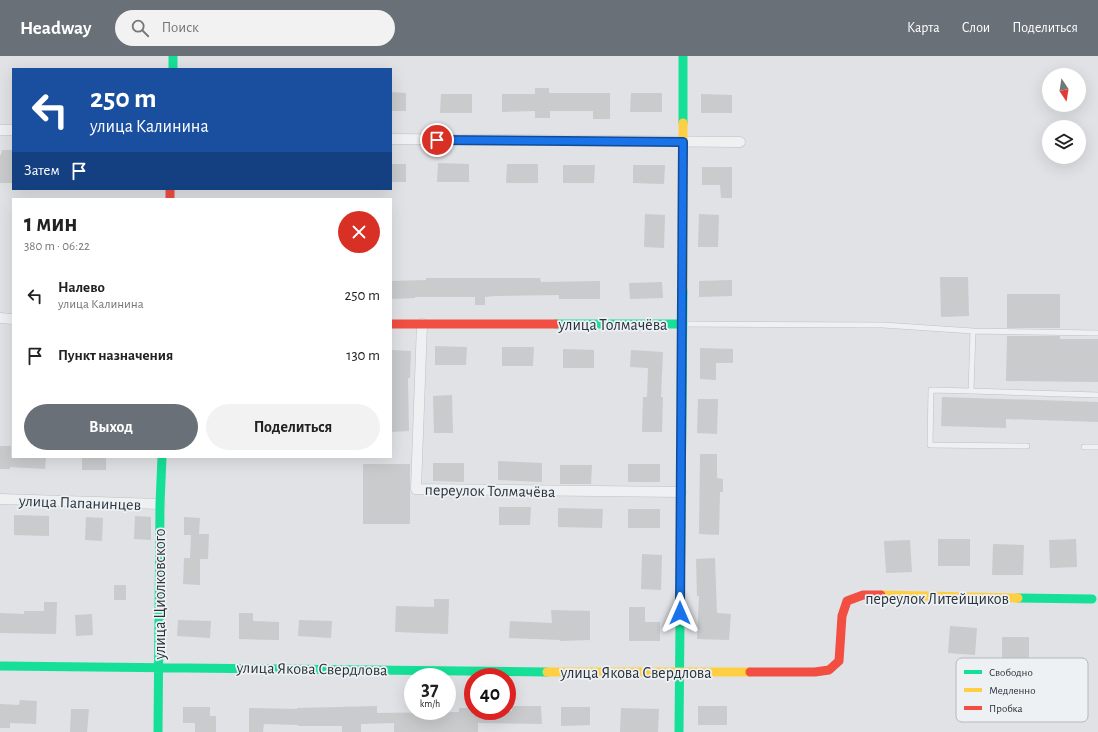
<!DOCTYPE html>
<html lang="ru">
<head>
<meta charset="utf-8">
<style>
	:root { --surface:#fff; --page:#f2f2f2; --text:#222; --muted:#767676; --accent:#697077 }
	body { margin:0; font-family:"Alegreya Sans",sans-serif; background:var(--page); color:var(--text); height:100vh; display:flex; flex-direction:column; font-size:15px; white-space:nowrap }
	* { box-sizing:border-box; margin:0 }
	p { font-size:13px; color:var(--muted) }
	.icon { flex:none; width:22px; height:22px; fill:none; stroke:currentColor; stroke-width:2; stroke-linecap:round; stroke-linejoin:round }
	.map { position:relative; flex:1; overflow:hidden }
	.drawer { position:absolute; left:12px; top:142px; width:380px; height:260px; display:flex; flex-direction:column; background:var(--surface); border-radius:0px; box-shadow:0 4px 16px #0002 }
	.drawer>* { flex:none }
	.banner { position:absolute; left:12px; top:12px; width:380px; height:122px; border-radius:0px; box-shadow:0 4px 16px #0002; background:#1a4fa0; color:#fff; overflow:hidden }
	.needle { width:26px; rotate:168deg }
	.controls { position:absolute; left:1042px; top:12px; display:grid; gap:8px }
	.controls a { display:grid; place-items:center; width:44px; height:44px; border-radius:50%; background:var(--surface); box-shadow:0 4px 16px #0002; font-size:20px }
	.speed { position:absolute; left:404px; top:612px; display:flex; gap:8px; font-size:20px; font-weight:700; text-align:center }
	.speed>* { display:grid; place-content:center; width:52px; height:52px; border-radius:50%; background:var(--surface); box-shadow:0 4px 16px #0002; line-height:1 }
	.speed small { font-size:10px; font-weight:400 }
	.speed .limit { border:6px solid #d22; background:#fff; color:#111 }
	.pin { position:absolute; display:grid; place-items:center; width:34px; height:34px; color:#fff; margin:-17px; border:2px solid #fff; border-radius:50%; box-shadow:0 1px 4px #0007 }
	.me { position:absolute; width:44px; margin:-22px; rotate:0deg; stroke-linejoin:round; filter:drop-shadow(0 0 3px #0008) }
	.turn { display:flex; align-items:center; gap:14px; height:84px; padding:0 12px; font-size:18px }
	.turn .icon { width:52px; height:52px; stroke-width:2.5 }
	.turn b { display:block; font-size:28px; line-height:34px }
	.then { display:flex; align-items:center; height:38px; padding:0 12px; background:#0003; gap:8px; font-size:15px }
	.round { display:grid; place-items:center; flex:none; width:42px; height:42px; border-radius:21px; background:var(--page) }
	.summary { display:flex; align-items:center; justify-content:space-between; height:68px; padding:0 12px }
	h1 { font-size:24px; font-weight:700; line-height:30px }
	.button { display:flex; gap:8px; margin-top:auto; padding:8px 12px }
	.button a { flex:1; height:46px; border-radius:24px; background:var(--accent); color:#fff; font-size:16px; font-weight:700; line-height:46px; text-align:center }
	.button a+a { background:var(--page); color:var(--text) }
	ul { padding:0; list-style:none }
	li { display:flex; align-items:center; gap:12px; height:60px; padding:0 12px }
	li div { flex:1 }
	li b { display:block; font-size:15px }
	li em { font-style:normal }
	header { display:flex; align-items:center; gap:24px; box-sizing:border-box; height:56px; padding:0 20px; background:var(--accent); color:#fff }
	header strong { font-size:19px }
	nav { display:flex; gap:22px; margin-inline-start:auto; font-size:14px }
	.search { width:280px; height:36px; background:var(--page); display:flex; align-items:center; gap:10px; box-sizing:border-box; padding:0 14px; border-radius:22px; color:var(--muted); font-size:15px }
	.map>svg:first-child { display:block }
	.building { fill:#c9cbcd }
	.lines { fill:none; stroke-linecap:round; stroke-linejoin:round }
	.lane-casing { stroke:#bfc0c3; stroke-width:6 }
	.street-casing { stroke:#bfc0c3; stroke-width:11 }
	.lane { stroke:#eff0f2; stroke-width:5 }
	.street { stroke:#eff0f2; stroke-width:10 }
	.fast { stroke:#16e098; stroke-width:9 }
	.slow { stroke:#ffcf43; stroke-width:9 }
	.jam { stroke:#f24e42; stroke-width:9 }
	.route-casing { stroke:#114b97; stroke-width:10 }
	.route { stroke:#1a73e8; stroke-width:7 }
	.labels { text-anchor:middle; stroke-width:3.5; stroke-linejoin:round; paint-order:stroke }
	.street-label { font-size:16px; fill:#29323c; stroke:#eef1f4 }
	.key { fill:#eef1f4; stroke:#b3b8bd; stroke-width:1 }
	.key-label { font-size:11px; fill:#29323c }
</style>
</head>
<body>
<header>
<strong>Headway</strong>
<div class="search"><svg class="icon" aria-label="search" viewBox="0 0 24 24"><circle cx="10" cy="10" r="6"/><path d="M15 15l6 6"/></svg>Поиск</div>
<nav><a>Карта</a><a>Слои</a><a>Поделиться</a></nav>
</header>
<div class="map">
<svg width="1098" height="676" viewBox="0 0 1098 676">
	<rect width="100%" height="100%" fill="#e0e2e5"/>
	<path class="building" d="M535,32H549V37H610V63H593V55H550V62H535V55L502,56V38H535Z
		M391,36L406,37V55H391Z
		M631,37H662V56H630Z
		M441,38H472V57H440Z
		M701,38L732,39V57H701Z
		M2,94H13V127H0V99H1Z
		M438,107L469,108V126H437Z
		M391,108H406V126H391Z
		M507,108H538V127H506Z
		M563,109H595L594,127H563Z
		M633,109H665L664,128L633,127Z
		M702,111H732V142H721L720,129H702Z
		M645,158L665,159L664,192L644,191Z
		M699,158L719,159L718,191H698Z
		M940,221H968L969,260L941,261Z
		M426,222H540L541,226L600,225V243H559V239L495,240L485,241V249H475V241H415V242L391,243V225L426,224Z
		M732,224V240L699,241V225Z
		M662,226L663,242L630,243L629,227Z
		M1007,238H1060V272H1007Z
		M1007,280H1060V283H1098V326L1006,325Z
		M435,290L467,291L466,309H435Z
		M502,291H534L533,310H502Z
		M700,292L733,293V307H716V324L700,323Z
		M563,293L594,294V312H563Z
		M391,294L411,295L410,322H408L409,375L391,376Z
		M631,294L663,296L661,341H663L662,376H642L643,341H647L648,312L630,311Z
		M452,339L453,377H434L433,340Z
		M942,341L1098,346V366L1006,363V372L941,370Z
		M698,343H718L717,378L697,377Z
		M0,390H11V401H46L45,413L10,411V413H0Z
		M700,398H717V422L723,423V436H720L719,479L699,478Z
		M82,401H106V414H82Z
		M498,405L542,407V426L498,424Z
		M433,407H464V426L433,425Z
		M363,408H410V468H363Z
		M628,408H660V426H628Z
		M560,409H592L591,428H560Z
		M499,451H531L530,469H499Z
		M558,452L603,453L602,472L558,471Z
		M628,453H660V472H628Z
		M14,459L49,460V480L14,479Z
		M135,460L151,461V484L134,483Z
		M86,461L103,462L102,485L85,484Z
		M184,461L200,462L199,478H209L208,503H200V529L183,528L184,502H190L191,479H184Z
		M938,483H970V510H938Z
		M1076,483L1077,511L1050,512L1049,484Z
		M910,484L912,516L886,517L884,485Z
		M993,488L1024,489L1023,519H992Z
		M642,498L662,499L661,534L641,533Z
		M715,502L717,557L731,558L729,584L697,583L699,540H697L696,503Z
		M114,529H126V544H114Z
		M434,543H449L448,578L395,576L396,550L434,551Z
		M44,546H57L56,578L0,577V557L24,558V555H44Z
		M629,551H645V566H660V585H629Z
		M551,554L590,555V584L560,585V584L509,582L510,565L552,567Z
		M239,557H253V565L279,566V584L239,583Z
		M92,558L93,579L76,580L75,559Z
		M178,564L211,565L210,582L177,580Z
		M299,564L332,565L331,582L298,580Z
		M950,570L977,572L975,599L948,597Z
		M1002,581H1029V610H1002Z
		M20,644L37,645L36,668L10,667V672H0V648L19,649Z
		M377,650V657L459,656V652H473V655H512V650H541L542,668L478,667V676H394V667L361,668V676H342V670H298V669L264,668L263,676H249V652L297,653V652Z
		M698,650H727V669H698Z
		M183,651H210V660H216V676H195V667H183Z
		M561,651H590V669L561,670Z
		M621,652L659,653L658,676H620Z
		M71,653H89L87,676H70Z"/>
	<g class="lines">
		<defs>
			<path id="lane" d="M684,268L883,269L973,275L1098,277
				M973,275L971,335L1098,339
				M971,335L931,334L930,389L1027,390
				M1084,391H1098"/>
			<path id="street" d="M0,74H13
				M391,83L740,86
				M0,262L13,263
				M422,268L416,433L681,436
				M0,443L160,448"/>
		</defs>
		<use href="#lane" class="lane-casing"/>
		<use href="#street" class="street-casing"/>
		<use href="#lane" class="lane"/>
		<use href="#street" class="street"/>
		<path class="fast" d="M173,0V13
			M683,0V67
			M556,268H683
			M1018,542L1092,543
			M0,610L547,616
			M158,676L160,448L162,401
			M679,676L683,234"/>
		<path class="slow" d="M683,67V234
			M881,539L1018,542
			M547,616H750"/>
		<path class="jam" d="M170,133V143
			M391,268H556
			M750,616H815L829,614L839,605L842,560L847,545L863,539H881"/>
	</g>
	<g class="lines">
		<defs>
			<path id="route" d="M437,84L683,86L680,557"/>
		</defs>
		<use href="#route" class="route-casing"/>
		<use href="#route" class="route"/>
	</g>
	<g class="labels">
		<g class="street-label">
			<text x="613" y="274">улица Толмачёва</text>
			<text transform="translate(490 434) rotate(1)" y="6">переулок Толмачёва</text>
			<text transform="translate(80 446) rotate(2)" y="6">улица Папанинцев</text>
			<text transform="translate(159 538) rotate(-90)" y="6">улица Циолковского</text>
			<text x="937" y="548">переулок Литейщиков</text>
			<text transform="translate(312 612) rotate(1)" y="6">улица Якова Свердлова</text>
			<text x="636" y="622">улица Якова Свердлова</text>
		</g>
	</g>
	<rect x="956" y="602" width="132" height="64" rx="6" class="key"/>
	<rect x="964" y="614" width="18" height="4" fill="#16e098"/>
	<rect x="964" y="632" width="18" height="4" fill="#ffcf43"/>
	<rect x="964" y="650" width="18" height="4" fill="#f24e42"/>
	<g class="key-label">
		<text x="989" y="620">Свободно</text>
		<text x="989" y="638">Медленно</text>
		<text x="989" y="656">Пробка</text>
	</g>
</svg>
<div class="controls">
<a><svg class="needle" viewBox="-14 -14 28 28"><path d="M0-13l5 13h-10z" fill="#e53935"/><path d="M0 13l5-13h-10z" fill="#767676"/></svg></a>
<a><svg class="icon" aria-label="layers" viewBox="0 0 24 24"><path d="M12 4l9 5-9 5-9-5zM3 14l9 5 9-5"/></svg></a>
</div>
<div class="speed"><div>37<small>km/h</small></div><div class="limit">40</div></div>
<div class="pin" style="left:437px;top:84px;background:#d93025"><svg class="icon" aria-label="arrive" viewBox="0 0 24 24"><path d="M6 21V4h12l-3 4 3 4H6"/></svg></div>
<svg class="me" style="left:680px;top:557px" viewBox="-20 -20 40 40"><path d="M0-17L14 15 0 8-14 15z" fill="#1a73e8" stroke="#fff" stroke-width="4"/></svg>
<div class="banner">
<div class="turn"><svg class="icon" aria-label="left" viewBox="0 0 24 24"><path d="M17 20v-9H6M10 6l-5 5 5 5"/></svg><div><b>250 m</b>улица Калинина</div></div>
<div class="then">Затем<svg class="icon" aria-label="arrive" viewBox="0 0 24 24"><path d="M6 21V4h12l-3 4 3 4H6"/></svg></div>
</div>
<section class="drawer">
<div class="summary"><div><h1>1 мин</h1><p>380 m · 06:22</p></div><a class="round" style="background:#d93025;color:#fff"><svg class="icon" aria-label="close" viewBox="0 0 24 24"><path d="M6 6l12 12M18 6L6 18"/></svg></a></div>
<ul>
<li><svg class="icon" aria-label="left" viewBox="0 0 24 24"><path d="M17 20v-9H6M10 6l-5 5 5 5"/></svg><div><b>Налево</b><p>улица Калинина</p></div><em>250 m</em></li>
<li><svg class="icon" aria-label="arrive" viewBox="0 0 24 24"><path d="M6 21V4h12l-3 4 3 4H6"/></svg><div><b>Пункт назначения</b></div><em>130 m</em></li>
</ul>
<div class="button"><a>Выход</a><a>Поделиться</a></div>
</section>
</div>
</body>
</html>
